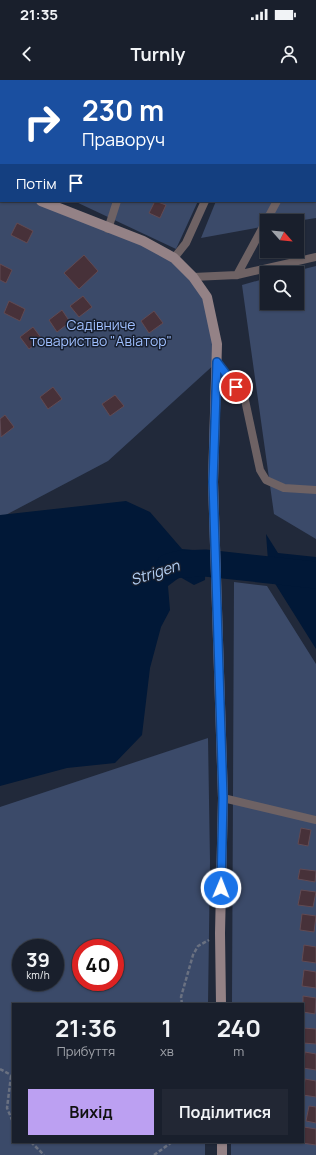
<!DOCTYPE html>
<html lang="uk">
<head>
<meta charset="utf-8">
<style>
	:root { --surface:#191f2c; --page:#222734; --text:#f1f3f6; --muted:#9fa2a9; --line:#373d48; --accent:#bca0f2 }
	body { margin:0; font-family:Manrope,sans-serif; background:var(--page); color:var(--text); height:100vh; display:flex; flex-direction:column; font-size:15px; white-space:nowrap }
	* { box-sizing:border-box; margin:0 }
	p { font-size:13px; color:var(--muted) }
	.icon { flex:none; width:22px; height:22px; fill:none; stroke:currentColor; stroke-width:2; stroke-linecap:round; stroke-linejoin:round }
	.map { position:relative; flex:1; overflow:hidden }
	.side { position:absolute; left:12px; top:923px; width:292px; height:140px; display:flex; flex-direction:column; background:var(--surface); border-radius:0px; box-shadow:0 1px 3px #0004,0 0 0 1px var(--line) }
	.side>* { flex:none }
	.banner { position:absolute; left:0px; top:0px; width:316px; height:122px; box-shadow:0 1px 3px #0004,0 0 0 1px var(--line); background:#1a4fa0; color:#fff; overflow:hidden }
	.needle { width:26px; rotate:117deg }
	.controls { position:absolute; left:260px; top:134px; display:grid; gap:8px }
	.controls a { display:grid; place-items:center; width:44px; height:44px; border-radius:0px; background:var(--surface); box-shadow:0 1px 3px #0004,0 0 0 1px var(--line); font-size:20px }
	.speed { position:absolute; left:12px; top:859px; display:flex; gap:8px; font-size:20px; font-weight:700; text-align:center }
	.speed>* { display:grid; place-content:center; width:52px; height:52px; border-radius:50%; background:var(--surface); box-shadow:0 1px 3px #0004,0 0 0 1px var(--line); line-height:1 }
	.speed small { font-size:10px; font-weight:400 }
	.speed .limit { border:6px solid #d22; background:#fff; color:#111 }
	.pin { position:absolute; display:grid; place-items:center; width:34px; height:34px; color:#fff; margin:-17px; border:2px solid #fff; border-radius:50%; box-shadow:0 1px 4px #0007 }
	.me { position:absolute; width:44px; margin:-22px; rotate:1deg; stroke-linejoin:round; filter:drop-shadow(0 0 3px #0008) }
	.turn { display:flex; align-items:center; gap:14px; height:84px; padding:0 16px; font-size:18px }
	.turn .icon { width:52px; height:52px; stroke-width:2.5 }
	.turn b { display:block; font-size:28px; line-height:34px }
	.then { display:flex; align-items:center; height:38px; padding:0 16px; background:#0003; gap:8px; font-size:15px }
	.eta { display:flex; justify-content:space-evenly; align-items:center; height:68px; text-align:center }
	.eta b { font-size:24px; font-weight:700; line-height:28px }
	.primary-button { display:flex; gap:8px; margin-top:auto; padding:8px 16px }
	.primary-button a { flex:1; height:46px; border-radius:0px; background:var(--accent); color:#111; font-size:16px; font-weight:700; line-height:46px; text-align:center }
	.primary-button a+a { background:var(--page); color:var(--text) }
	.status { display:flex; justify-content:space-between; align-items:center; height:28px; padding:0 20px; background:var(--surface); direction:ltr }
	.status svg { height:11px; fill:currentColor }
	header { display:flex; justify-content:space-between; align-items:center; height:52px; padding:0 16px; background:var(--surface); font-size:18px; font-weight:700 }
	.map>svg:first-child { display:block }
	.green { fill:#3b4a69; fill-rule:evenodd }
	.water { fill:#011837 }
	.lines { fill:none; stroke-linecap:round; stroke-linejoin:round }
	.river { stroke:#011837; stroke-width:27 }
	.building { fill:#473139; stroke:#614a53 }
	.path { stroke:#6a7181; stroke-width:2.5; stroke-dasharray:4 2; stroke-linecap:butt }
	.lane { stroke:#6e6264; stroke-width:8 }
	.secondary { stroke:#948286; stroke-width:10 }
	.route-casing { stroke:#114b97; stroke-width:10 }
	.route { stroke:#1a73e8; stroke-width:7 }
	.labels { text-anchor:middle; stroke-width:3; stroke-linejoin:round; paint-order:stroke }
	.park-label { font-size:14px; fill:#9fbffe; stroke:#171f2f }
	.water-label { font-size:15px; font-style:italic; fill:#b4d0f4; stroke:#171f2f }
</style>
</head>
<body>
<div class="status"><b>21:35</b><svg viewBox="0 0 49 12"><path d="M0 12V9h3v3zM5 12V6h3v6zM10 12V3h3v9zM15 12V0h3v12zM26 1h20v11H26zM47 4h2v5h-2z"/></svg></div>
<header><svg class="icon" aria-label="back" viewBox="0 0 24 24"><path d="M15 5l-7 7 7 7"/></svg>Turnly<svg class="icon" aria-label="person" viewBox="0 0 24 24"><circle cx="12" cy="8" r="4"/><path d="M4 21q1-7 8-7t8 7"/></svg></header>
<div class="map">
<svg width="316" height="1075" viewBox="0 0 316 1075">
	<rect width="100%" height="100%" fill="#21293a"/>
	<path class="green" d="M21,0H254L21,1Z
		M265,0H316V138L297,141H267V146L201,158L216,121H315V1Z
		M0,104L1,121H41L174,178L207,217L217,282L108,381L0,438Z
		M74,121H198L176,169Z
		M316,186V459L274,434L242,205L267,198V223H297V193H288Z
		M234,502L267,506L316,584V1075H231V1062H303V924H232Z
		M208,658L210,781L208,924H13V1062H205V1075H0V727ZM21,868H55V902H21ZM81,868H115V902H81Z"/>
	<path class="water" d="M126,421L150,432L182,469L206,471L205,500L194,505L180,497L168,506L170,530L161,547L150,588L142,655L115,683L67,688L0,706V435Z
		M266,454L278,473L316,477V569L269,494Z"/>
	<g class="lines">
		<path class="river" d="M169,487L180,484L205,483L316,495"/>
	</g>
	<path class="building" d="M155,121L166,125L160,138L149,133Z
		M17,143L33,151L27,163L11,155Z
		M84,175L98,191L79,209L64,193Z
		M0,184L12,190L6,203L0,200Z
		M83,216L92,227L79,237L70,226Z
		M9,221L25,229L20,241L4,233Z
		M62,230L70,242L57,252L49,240Z
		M154,231L163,243L149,253L141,241Z
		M33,247L42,259L29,269L20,257Z
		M53,307L62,319L48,329L40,317Z
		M115,315L124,326L110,336L102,324Z
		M5,335L14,347L1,357L0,339Z
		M301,748L311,750L308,766L298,764Z
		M300,789L316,791L315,802L298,799Z
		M301,810L316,812L313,827L298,825Z
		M302,834L316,836L314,852L300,850Z
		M304,865L316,867V883L302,881Z
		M304,890L316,892V908L302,906Z
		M303,916L316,918L315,934L303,932Z
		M303,948L316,949V964L303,963Z
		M305,972L316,974V990L303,988Z
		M305,999L316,1001V1017L303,1015Z
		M309,1026L316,1027V1043L306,1041Z
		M304,1047L316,1049V1065L302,1063Z"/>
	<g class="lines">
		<path class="path" d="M182,924L181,917L193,875L198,866L209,860
			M0,989L13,996
			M11,996L7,1028L13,1042
			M31,1062L44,1075
			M154,1075L172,1062"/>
		<path class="lane" d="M89,1V0
			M158,1L159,0
			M258,1V0
			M315,52L316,50
			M108,149L117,121
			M174,178L186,163L205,121
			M237,195L277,121
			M193,197L237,195L316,177
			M217,282L245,320L260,390L266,400L284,408L316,410
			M223,718L316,740"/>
		<path class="secondary" d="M0,104H1
			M41,121L143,161L174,178L193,197L207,217L217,264L213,402L223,718L220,853L221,924
			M222,1075V1062"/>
	</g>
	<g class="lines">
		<defs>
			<path id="route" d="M221,808L223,718L213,402L217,282L236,307"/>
		</defs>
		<use href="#route" class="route-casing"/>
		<use href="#route" class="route"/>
	</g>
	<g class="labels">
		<g class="park-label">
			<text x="101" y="250">Садівниче<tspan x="101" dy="16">товариство "Авіатор"</tspan></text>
		</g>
		<g class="water-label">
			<text transform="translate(155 493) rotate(-18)" y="5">Strigen</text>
		</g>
	</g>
</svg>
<div class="controls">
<a><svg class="needle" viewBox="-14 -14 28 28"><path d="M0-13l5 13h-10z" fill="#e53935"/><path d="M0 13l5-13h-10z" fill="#9fa2a9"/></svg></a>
<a><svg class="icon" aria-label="search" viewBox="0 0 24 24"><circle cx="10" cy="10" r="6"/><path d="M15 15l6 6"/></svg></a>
</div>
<div class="speed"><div>39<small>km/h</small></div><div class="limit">40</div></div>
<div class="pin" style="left:236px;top:307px;background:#d93025"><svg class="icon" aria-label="arrive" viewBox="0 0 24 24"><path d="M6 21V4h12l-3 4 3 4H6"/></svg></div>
<svg class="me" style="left:221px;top:808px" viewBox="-20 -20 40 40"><circle r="17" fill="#1a73e8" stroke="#fff" stroke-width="3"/><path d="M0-11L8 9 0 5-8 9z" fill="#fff"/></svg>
<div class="banner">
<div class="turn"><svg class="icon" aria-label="right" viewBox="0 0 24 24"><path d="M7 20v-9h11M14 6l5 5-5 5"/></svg><div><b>230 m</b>Праворуч</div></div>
<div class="then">Потім<svg class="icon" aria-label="arrive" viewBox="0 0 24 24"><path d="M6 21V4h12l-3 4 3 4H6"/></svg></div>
</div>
<section class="side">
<div class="eta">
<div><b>21:36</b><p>Прибуття</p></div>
<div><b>1</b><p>хв</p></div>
<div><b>240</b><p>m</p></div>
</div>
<div class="primary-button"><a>Вихід</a><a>Поділитися</a></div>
</section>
</div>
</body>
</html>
